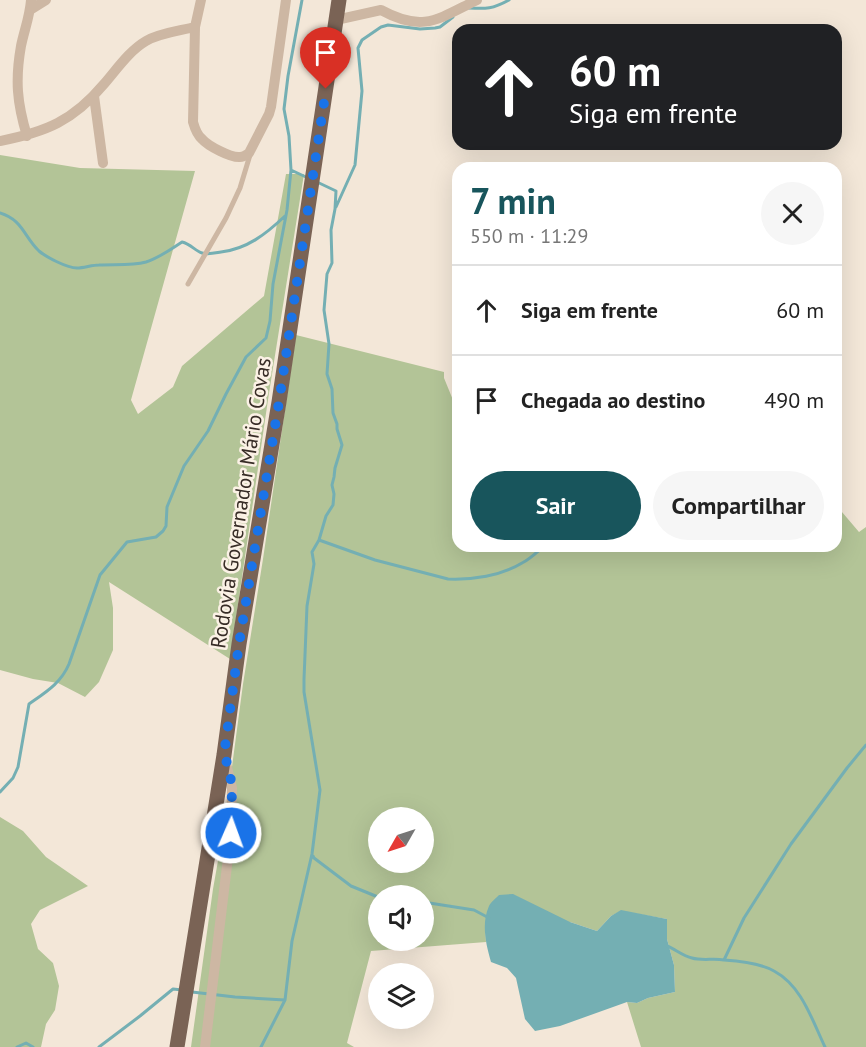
<!DOCTYPE html>
<html lang="pt">
<head>
<meta charset="utf-8">
<style>
	:root { --surface:#fff; --page:#f6f6f6; --text:#222; --muted:#767676; --line:#e0e0e0; --accent:#18555c }
	body { margin:0; font-family:"PT Sans",sans-serif; background:var(--page); color:var(--text); height:100vh; display:flex; flex-direction:column; font-size:22px; white-space:nowrap }
	* { box-sizing:border-box; margin:0 }
	p { font-size:20px; color:var(--muted) }
	.icon { flex:none; width:33px; height:33px; fill:none; stroke:currentColor; stroke-width:2; stroke-linecap:round; stroke-linejoin:round }
	.map { position:relative; flex:1; overflow:hidden }
	.details { position:absolute; left:452px; top:162px; width:390px; height:390px; display:flex; flex-direction:column; background:var(--surface); border-radius:18px; box-shadow:0 6px 24px #0002 }
	.details>* { flex:none }
	.top-card { position:absolute; left:452px; top:24px; width:390px; height:126px; border-radius:18px; box-shadow:0 6px 24px #0002; background:#202124; color:#fff; overflow:hidden }
	.needle { width:39px; rotate:231deg }
	.fabs { position:absolute; left:368px; top:807px; display:grid; gap:12px }
	.fabs a { display:grid; place-items:center; width:66px; height:66px; border-radius:50%; background:var(--surface); box-shadow:0 6px 24px #0002; font-size:30px }
	.pin { position:absolute; display:grid; place-items:center; width:51px; height:51px; color:#fff; margin:-62px -26px; border-radius:50% 50% 50% 0; rotate:-45deg; box-shadow:0 0 6px #0007 }
	.pin .icon { rotate:45deg }
	.me { position:absolute; width:66px; margin:-33px; rotate:2deg; stroke-linejoin:round; filter:drop-shadow(0 0 4px #0008) }
	.turn { display:flex; align-items:center; gap:21px; height:126px; padding:0 18px; font-size:27px }
	.turn .icon { width:78px; height:78px; stroke-width:2.5 }
	.turn b { display:block; font-size:42px; line-height:51px }
	.round { display:grid; place-items:center; flex:none; width:63px; height:63px; border-radius:32px; background:var(--page) }
	.head { display:flex; align-items:center; justify-content:space-between; height:102px; padding:0 18px }
	h1 { font-size:36px; font-weight:700; line-height:45px; color:var(--accent) }
	.action { display:flex; gap:12px; margin-top:auto; padding:12px 18px }
	.action a { flex:1; height:69px; border-radius:36px; background:var(--accent); color:#fff; font-size:24px; font-weight:700; line-height:69px; text-align:center }
	.action a+a { background:var(--page); color:var(--text) }
	ul { padding:0; list-style:none }
	li { display:flex; align-items:center; gap:18px; height:90px; padding:0 18px; border-top:2px solid var(--line) }
	li div { flex:1 }
	li b { display:block; font-size:22px }
	li em { font-style:normal }
	.map>svg:first-child { display:block }
	.green { fill:#b3c497; fill-rule:evenodd }
	.water { fill:#74afb3 }
	.lines { fill:none; stroke-linecap:round; stroke-linejoin:round }
	.stream { stroke:#74afb3; stroke-width:3 }
	.service { stroke:#cdb7a3; stroke-width:5 }
	.minor { stroke:#cdb7a3; stroke-width:10 }
	.primary { stroke:#7a6355; stroke-width:15 }
	.route { stroke:#1a73e8; stroke-width:10; stroke-dasharray:0 18 }
	.labels { text-anchor:middle; stroke-width:5; stroke-linejoin:round; paint-order:stroke }
	.street-label { font-size:21px; fill:#372c26; stroke:#fbf1e5 }
</style>
</head>
<body>
<div class="map">
<svg width="866" height="1047" viewBox="0 0 866 1047">
	<rect width="100%" height="100%" fill="#f3e7d8"/>
	<path class="green" d="M0,155L80,168L195,171L131,400L138,414L173,387L182,366L264,296L286,174H304L269,393L230,659L109,582L113,608V650L99,682L85,697L58,683L33,679L0,670Z
		M296,335L444,372V378L453,400L457,402L458,546H836V505L859,532L866,527V1047H641L627,1002L637,1003L648,998L675,992L674,965L667,939V919L621,911L611,916L597,931L570,922L485,925L486,942L371,951L347,1043L354,1047H191L213,889L224,827L243,684L263,559ZM378,818H423V862H378ZM378,896H423V940H378Z
		M0,817L23,831L46,857L88,886L40,910L31,924L38,949L53,963L59,986L55,1010L46,1024L41,1047H0Z"/>
	<path class="water" d="M513,894L570,922L597,931L611,916L621,910L667,919V939L674,965L675,992L648,998L637,1003L627,1002L560,1026L535,1031L525,1019L516,978L507,968L491,962C486,944 481,924 489,906C491,902 496,898 499,895Z"/>
	<g class="lines">
		<path class="stream" d="M469,8C486,9 493,9 509,0
			M291,170L308,178
			M336,207L355,165L362,91L358,48L362,40L381,27L388,25L420,29L435,28L440,27L453,17
			M0,213C23,220 24,237 39,251C46,257 67,268 77,268C84,268 92,265 99,265C115,264 131,266 146,262C159,258 171,249 182,242C191,244 195,251 202,253C208,255 215,253 221,252C247,249 266,234 285,216
			M319,540L375,560L448,579C472,580 501,576 522,563C530,559 537,552 544,546
			M0,792L13,778L18,767L29,704C46,692 61,683 69,664L100,575L127,542L156,537L163,531L166,526L167,507L184,466L208,431L226,394L246,357L266,338L270,321L273,284L287,210L291,170L289,136L284,109L288,76L302,0
			M313,856L314,858L351,886L378,897
			M423,902L474,910L489,918
			M667,946C675,949 683,956 692,958C702,961 714,958 724,960C738,961 762,964 774,971C802,986 812,1020 825,1047
			M724,960L744,918L791,844L847,768L866,745
			M192,992L235,997L285,1000
			M17,1047L26,1043L33,1047
			M99,1047L140,1016L173,989L182,990
			M261,1047L285,1000L292,941L312,854L320,790L304,692V679L307,606L314,564L312,552L319,540L326,516L333,505L334,494L332,485L334,477L335,468L342,445L337,429V424L333,413L332,389L327,374L329,344L324,310L327,274L332,263L331,230L335,209L336,191L317,182"/>
		<path class="service" d="M188,284L226,218L240,188L250,155"/>
		<path class="minor" d="M201,0L195,27L193,122C195,129 197,135 202,139C208,146 231,158 240,157C244,157 246,155 249,153L269,114L271,107L286,0
			M30,10L46,0
			M336,20L381,10C423,33 438,19 477,0
			M94,96L103,163
			M27,136C17,103 15,80 21,46C24,31 30,16 31,0
			M0,141C46,132 73,121 104,84C117,69 129,51 146,41C160,33 179,31 195,27
			M205,1047L231,833L232,788L225,759"/>
		<path class="primary" d="M177,1047L224,755L239,644L279,402L339,0"/>
	</g>
	<g class="lines">
		<path class="route" d="M231,833L232,788L229,768L224,755L239,644L279,402L326,89"/>
	</g>
	<g class="labels">
		<g class="street-label">
			<text transform="translate(241 503) rotate(-81)" y="7">Rodovia Governador Mário Covas</text>
		</g>
	</g>
</svg>
<div class="fabs">
<a><svg class="needle" viewBox="-14 -14 28 28"><path d="M0-13l5 13h-10z" fill="#e53935"/><path d="M0 13l5-13h-10z" fill="#767676"/></svg></a>
<a><svg class="icon" aria-label="sound" viewBox="0 0 24 24"><path d="M4 9h4l5-4v14l-5-4H4zM17 9q2 3 0 6"/></svg></a>
<a><svg class="icon" aria-label="layers" viewBox="0 0 24 24"><path d="M12 4l9 5-9 5-9-5zM3 14l9 5 9-5"/></svg></a>
</div>
<div class="pin" style="left:326px;top:89px;background:#d93025"><svg class="icon" aria-label="arrive" viewBox="0 0 24 24"><path d="M6 21V4h12l-3 4 3 4H6"/></svg></div>
<svg class="me" style="left:231px;top:833px" viewBox="-20 -20 40 40"><circle r="17" fill="#1a73e8" stroke="#fff" stroke-width="3"/><path d="M0-11L8 9 0 5-8 9z" fill="#fff"/></svg>
<div class="top-card">
<div class="turn"><svg class="icon" aria-label="ahead" viewBox="0 0 24 24"><path d="M12 20V5M6 11l6-6 6 6"/></svg><div><b>60 m</b>Siga em frente</div></div>
</div>
<section class="details">
<div class="head"><div><h1>7 min</h1><p>550 m · 11:29</p></div><a class="round"><svg class="icon" aria-label="close" viewBox="0 0 24 24"><path d="M6 6l12 12M18 6L6 18"/></svg></a></div>
<ul>
<li><svg class="icon" aria-label="ahead" viewBox="0 0 24 24"><path d="M12 20V5M6 11l6-6 6 6"/></svg><div><b>Siga em frente</b></div><em>60 m</em></li>
<li><svg class="icon" aria-label="arrive" viewBox="0 0 24 24"><path d="M6 21V4h12l-3 4 3 4H6"/></svg><div><b>Chegada ao destino</b></div><em>490 m</em></li>
</ul>
<div class="action"><a>Sair</a><a>Compartilhar</a></div>
</section>
</div>
</body>
</html>
